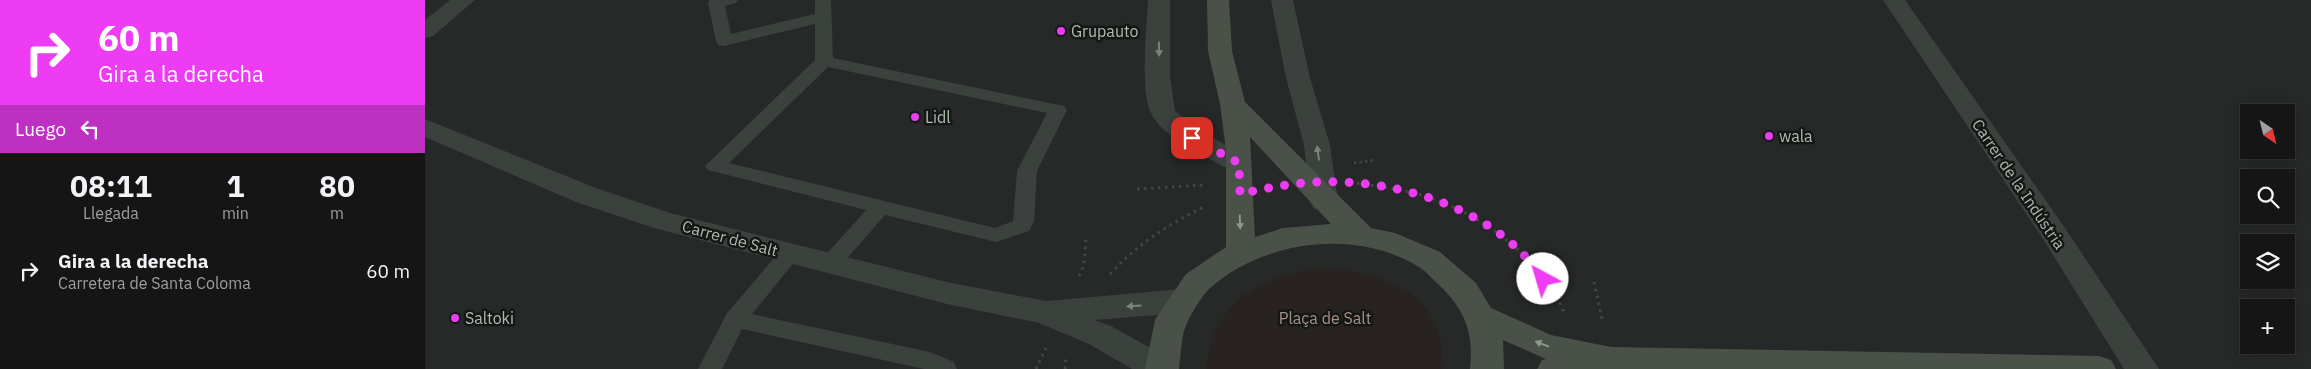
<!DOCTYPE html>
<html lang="es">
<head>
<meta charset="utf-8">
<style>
	:root { --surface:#141514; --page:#1d1e1d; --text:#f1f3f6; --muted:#9d9fa0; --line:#333434 }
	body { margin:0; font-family:"IBM Plex Sans",sans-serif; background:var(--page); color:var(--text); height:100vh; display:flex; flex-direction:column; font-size:19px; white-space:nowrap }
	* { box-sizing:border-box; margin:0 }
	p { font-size:16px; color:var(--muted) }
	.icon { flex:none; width:28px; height:28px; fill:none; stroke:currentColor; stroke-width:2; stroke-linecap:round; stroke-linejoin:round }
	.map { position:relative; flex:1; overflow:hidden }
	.details { display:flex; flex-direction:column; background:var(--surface); width:425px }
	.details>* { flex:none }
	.hud { background:#ed3cf3; color:#fff; overflow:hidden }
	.needle { width:32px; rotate:145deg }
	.controls { position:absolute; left:1815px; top:104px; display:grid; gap:10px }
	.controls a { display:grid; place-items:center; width:55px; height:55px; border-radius:0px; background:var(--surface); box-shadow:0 2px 12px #0003,0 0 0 1px var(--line); font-size:25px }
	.pin { position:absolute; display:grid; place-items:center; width:42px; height:42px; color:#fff; margin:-21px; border-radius:10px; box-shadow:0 2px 8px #0006 }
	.me { position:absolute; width:55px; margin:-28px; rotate:321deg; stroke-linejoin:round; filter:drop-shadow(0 0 4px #0008) }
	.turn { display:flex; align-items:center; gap:18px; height:105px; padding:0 15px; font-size:22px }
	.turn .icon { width:65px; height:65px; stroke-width:2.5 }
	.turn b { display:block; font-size:35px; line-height:42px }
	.then { display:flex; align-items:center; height:48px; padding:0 15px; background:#0003; gap:10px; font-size:19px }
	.eta { display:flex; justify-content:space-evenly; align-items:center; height:85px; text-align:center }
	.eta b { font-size:30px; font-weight:700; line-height:35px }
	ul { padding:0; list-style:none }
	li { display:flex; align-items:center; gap:15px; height:65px; padding:0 15px }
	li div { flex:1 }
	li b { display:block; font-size:19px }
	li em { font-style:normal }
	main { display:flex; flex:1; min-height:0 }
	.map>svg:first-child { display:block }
	.built { fill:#262927; fill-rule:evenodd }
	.green { fill:#282320 }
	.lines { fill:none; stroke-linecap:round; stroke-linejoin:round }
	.path-far1 { stroke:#414841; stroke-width:2.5; stroke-dasharray:2.5 3; stroke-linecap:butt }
	.path { stroke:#414841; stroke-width:3; stroke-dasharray:2.5 4.5; stroke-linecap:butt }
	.lane { fill:#3b413c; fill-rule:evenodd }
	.street { fill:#3b413c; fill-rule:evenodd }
	.secondary { fill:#495149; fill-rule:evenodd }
	.oneway { fill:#7a857a }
	.oneway2 { fill:#8a978a }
	.route { stroke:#ed3cf3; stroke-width:9; stroke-dasharray:0 16.2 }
	.poi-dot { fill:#ed3cf3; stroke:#151716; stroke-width:2 }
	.labels { text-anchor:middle; stroke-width:5; stroke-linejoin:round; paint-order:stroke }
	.poi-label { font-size:16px; fill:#adbcad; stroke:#151716; text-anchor:start }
	.street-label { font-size:16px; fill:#adbcad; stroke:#151716 }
	.park-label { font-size:16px; fill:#a79084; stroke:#151716 }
</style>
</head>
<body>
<main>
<section class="details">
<div class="hud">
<div class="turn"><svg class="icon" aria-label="right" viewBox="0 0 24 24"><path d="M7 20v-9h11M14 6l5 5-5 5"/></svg><div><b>60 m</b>Gira a la derecha</div></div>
<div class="then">Luego<svg class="icon" aria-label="left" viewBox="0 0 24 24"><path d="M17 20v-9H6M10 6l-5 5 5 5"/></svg></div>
</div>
<div class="eta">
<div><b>08:11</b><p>Llegada</p></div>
<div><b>1</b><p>min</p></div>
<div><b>80</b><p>m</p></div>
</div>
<ul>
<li><svg class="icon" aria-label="right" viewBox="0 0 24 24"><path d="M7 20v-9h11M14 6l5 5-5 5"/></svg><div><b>Gira a la derecha</b><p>Carretera de Santa Coloma</p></div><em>60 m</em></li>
</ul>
</section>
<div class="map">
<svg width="1886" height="369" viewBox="0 0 1886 369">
	<rect width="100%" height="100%" fill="#1a1c1b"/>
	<path class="built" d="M0,0H1886V369H0ZM1824,112H1861V150H1824ZM1824,178H1861V215H1824ZM1824,242H1861V280H1824ZM1824,308H1861V345H1824Z"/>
	<path class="green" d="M892,268C957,270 1021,292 1018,369H781C789,301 830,280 892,268Z"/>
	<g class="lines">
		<path class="path-far1" d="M929,163L950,160"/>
		<path class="path" d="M932,183C954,187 975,189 996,195C1053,211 1119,259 1140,315
			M712,189L779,185
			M685,274C712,245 743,224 779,207
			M654,276L659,265L661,238
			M1169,282L1178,323
			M611,369L621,348
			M640,369L641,358"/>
		<path class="lane" d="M285,0H313L311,3L300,6L306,34L390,14V0H406L408,58L639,106L642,110L612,171L609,221L604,231L571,242L460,215L413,269L405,272L397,269L394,264L397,259L441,210L283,170L280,166L390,60V24L299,46L293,45L291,41L283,3ZM403,67L622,113L592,171L588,221L570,228L304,163Z
			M365,246L373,249L376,254L327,314L505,352L529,362L532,369H499L317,329L297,369H273L302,313L357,249Z"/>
		<path class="street" d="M25,0H50L8,36L0,38V20Z
			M723,0H745V76L750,111L770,128L823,157L827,163L823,169C806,174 792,163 778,155C759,145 734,132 725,111C715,87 722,27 723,0Z
			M846,0H868L885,78L905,145L913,202L909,209L899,211L889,209L885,202L879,145L861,78Z
			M1458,0H1480L1638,225L1734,369H1699L1618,239Z
			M0,119L171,188L245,213L522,282L621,301L757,289L768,293L773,301L768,309L757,313L669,320L686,326L747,360L752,369H707L664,344L614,323L522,304L229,228L151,202L0,137Z"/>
		<path class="secondary" d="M782,0H804L807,51L820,102L946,228L970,233L1015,252L1051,283L1066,308L1126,335L1186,347L1674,356L1686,360L1691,369H1112L1117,360L1121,359L1078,340L1079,369H1045C1049,333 1040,309 1013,284C1007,279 1001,271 994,267C930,228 839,240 784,289C776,297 768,311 763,321C756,333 756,355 754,369H720L730,320L735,312L761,274L801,247V150L795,104L783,51ZM825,137L906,224L858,228L830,237Z"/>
	</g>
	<defs><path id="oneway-solid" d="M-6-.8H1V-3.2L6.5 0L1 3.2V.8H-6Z" transform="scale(1.25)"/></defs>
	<g class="oneway">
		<use href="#oneway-solid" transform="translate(734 49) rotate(89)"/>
		<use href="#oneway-solid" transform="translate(893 153) rotate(-98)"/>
		<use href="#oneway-solid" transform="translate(709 306) rotate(176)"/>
	</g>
	<g class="oneway2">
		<use href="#oneway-solid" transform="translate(815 222) rotate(88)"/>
		<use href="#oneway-solid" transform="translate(1117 344) rotate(-159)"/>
	</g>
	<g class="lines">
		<path class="route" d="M767,138L814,163L815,194C841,188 867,183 894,182C974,179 1072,209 1118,279"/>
	</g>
	<g class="poi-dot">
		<circle cx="636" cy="31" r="5"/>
		<circle cx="490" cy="117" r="5"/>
		<circle cx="1344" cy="136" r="5"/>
		<circle cx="30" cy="318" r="5"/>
	</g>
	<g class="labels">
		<g class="poi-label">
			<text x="646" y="37">Grupauto</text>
			<text x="500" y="123">Lidl</text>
			<text x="1354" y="142">wala</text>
			<text x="40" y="324">Saltoki</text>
		</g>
		<g class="street-label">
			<text transform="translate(1594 184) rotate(56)" y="6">Carrer de la Indústria</text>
			<text transform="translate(305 238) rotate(15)" y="6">Carrer de Salt</text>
		</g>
		<g class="park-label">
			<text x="900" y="324">Plaça de Salt</text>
		</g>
	</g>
</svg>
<div class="controls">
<a><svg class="needle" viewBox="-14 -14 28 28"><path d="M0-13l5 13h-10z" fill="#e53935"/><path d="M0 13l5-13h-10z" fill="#9d9fa0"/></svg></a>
<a><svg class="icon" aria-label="search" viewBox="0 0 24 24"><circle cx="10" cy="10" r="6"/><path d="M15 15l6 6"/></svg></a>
<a><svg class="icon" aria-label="layers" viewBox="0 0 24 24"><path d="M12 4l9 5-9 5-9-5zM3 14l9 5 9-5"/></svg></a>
<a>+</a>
</div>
<div class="pin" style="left:767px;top:138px;background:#d93025"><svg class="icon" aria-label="arrive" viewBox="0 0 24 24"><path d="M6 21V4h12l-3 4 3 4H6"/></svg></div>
<svg class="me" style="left:1118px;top:279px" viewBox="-20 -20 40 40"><circle r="19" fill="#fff"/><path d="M0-13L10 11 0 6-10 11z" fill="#ed3cf3"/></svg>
</div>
</main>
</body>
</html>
